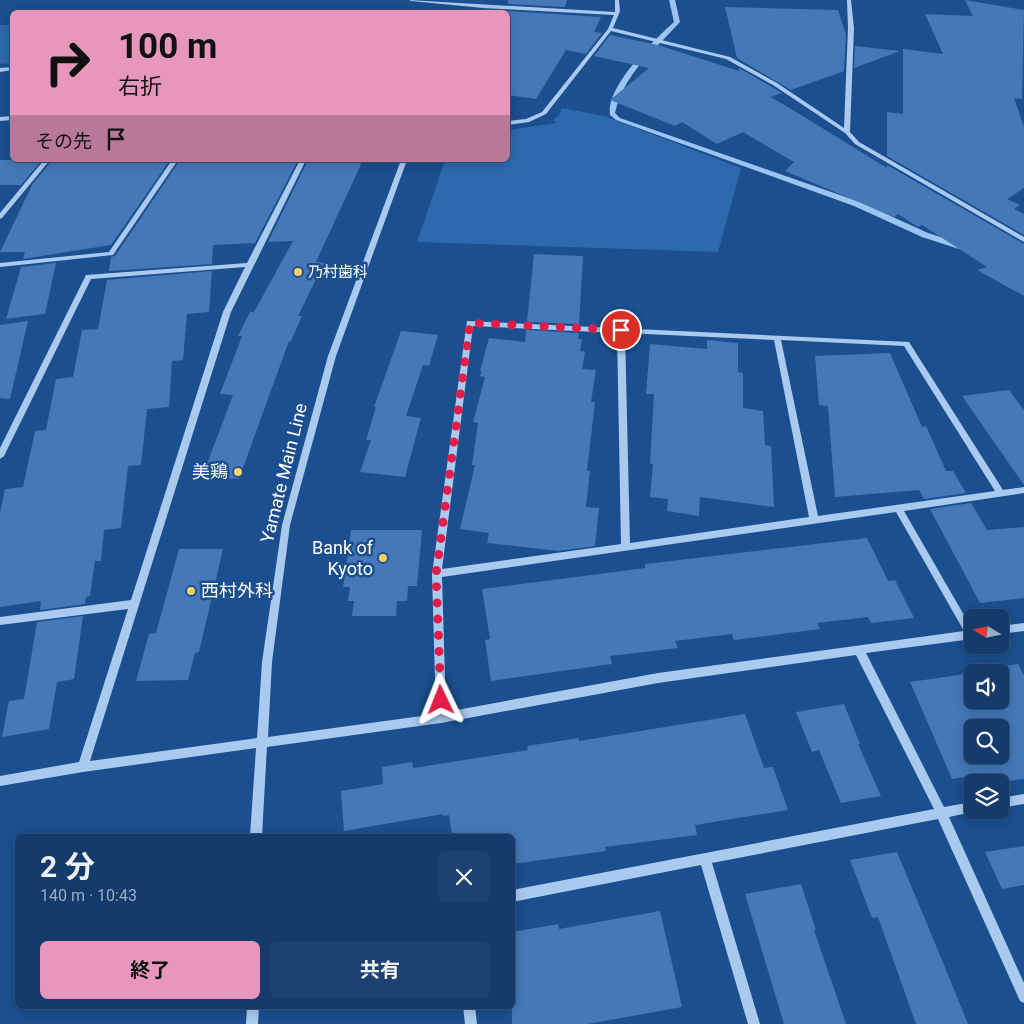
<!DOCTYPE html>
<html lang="ja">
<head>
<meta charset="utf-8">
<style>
	:root { --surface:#143b6b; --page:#1d4271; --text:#f1f3f6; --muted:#9dadc1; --line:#33557e; --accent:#e797bd }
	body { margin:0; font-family:Roboto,"Noto Sans JP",sans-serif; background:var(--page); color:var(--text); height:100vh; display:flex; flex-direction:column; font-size:19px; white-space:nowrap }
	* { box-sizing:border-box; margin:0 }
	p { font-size:16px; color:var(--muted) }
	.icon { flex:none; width:28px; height:28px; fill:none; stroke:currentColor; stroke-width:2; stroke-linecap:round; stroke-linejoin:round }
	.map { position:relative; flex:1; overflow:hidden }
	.side { position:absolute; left:15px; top:834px; width:500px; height:175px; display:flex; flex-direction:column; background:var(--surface); border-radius:8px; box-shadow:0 2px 12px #0003,0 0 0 1px var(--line) }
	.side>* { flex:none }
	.hud { position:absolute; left:10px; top:10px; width:500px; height:152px; border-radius:8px; box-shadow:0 2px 12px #0003,0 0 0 1px var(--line); background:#e797bd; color:#111; overflow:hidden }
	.needle { width:32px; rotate:280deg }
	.controls { position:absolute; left:964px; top:609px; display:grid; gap:10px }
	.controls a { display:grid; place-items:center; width:45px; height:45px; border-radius:8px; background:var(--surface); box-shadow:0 2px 12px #0003,0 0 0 1px var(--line); font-size:25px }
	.pin { position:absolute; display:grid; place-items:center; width:42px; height:42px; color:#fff; margin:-21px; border:2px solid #fff; border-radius:50%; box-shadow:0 1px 5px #0007 }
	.me { position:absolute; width:55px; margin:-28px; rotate:358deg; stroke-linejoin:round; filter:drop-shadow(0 0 4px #0008) }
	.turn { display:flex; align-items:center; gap:18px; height:105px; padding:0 25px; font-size:22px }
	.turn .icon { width:65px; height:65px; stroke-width:2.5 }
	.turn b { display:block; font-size:35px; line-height:42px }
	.then { display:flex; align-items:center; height:48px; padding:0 25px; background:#0003; gap:10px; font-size:19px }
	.round { display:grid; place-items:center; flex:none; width:52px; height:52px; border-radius:8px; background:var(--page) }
	.overview { display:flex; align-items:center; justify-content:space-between; height:85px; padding:0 25px }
	h1 { font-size:30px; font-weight:700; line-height:38px }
	.cta { display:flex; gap:10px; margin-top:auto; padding:10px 25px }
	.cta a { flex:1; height:58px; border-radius:8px; background:var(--accent); color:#111; font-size:20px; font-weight:700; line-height:58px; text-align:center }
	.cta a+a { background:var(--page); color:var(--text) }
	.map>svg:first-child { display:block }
	.green { fill:#2e69ad }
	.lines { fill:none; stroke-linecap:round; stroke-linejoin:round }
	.stream { fill:#9cc4f0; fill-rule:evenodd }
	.building { fill:#4478b7; fill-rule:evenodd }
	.minor { fill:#a9c9ee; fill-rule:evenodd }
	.route { stroke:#e11d48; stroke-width:9; stroke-dasharray:0 16.2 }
	.poi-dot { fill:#ffd166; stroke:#1b4f8f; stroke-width:2 }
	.labels { text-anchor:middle; stroke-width:5; stroke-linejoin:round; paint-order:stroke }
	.far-poi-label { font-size:15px; fill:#fff; stroke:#1b4f8f; text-anchor:start }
	.poi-label { font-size:18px; fill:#fff; stroke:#1b4f8f; text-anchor:end }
	.street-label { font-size:18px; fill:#fff; stroke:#1b4f8f }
</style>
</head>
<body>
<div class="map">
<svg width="1024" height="1024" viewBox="0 0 1024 1024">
	<rect width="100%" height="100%" fill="#1b4f8f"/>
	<path class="green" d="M0,25H12V63L0,64Z
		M562,108L604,116L741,168L718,252L417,242L445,160H508V130L557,123L553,120L559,115Z"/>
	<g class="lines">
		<path class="stream" d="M669,0H675L680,22C654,51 624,73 615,113L620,118L860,202L928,233L965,245V249H959L922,237L854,206L616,120L610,115C606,86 654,40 674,22Z"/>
	</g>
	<path class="building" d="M508,0H567L565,7L508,4Z
		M965,0L1024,10L1022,99L1014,98L1024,127V188L1007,199L1020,205L1014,209L1024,214V235L887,156V112L903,114V49L943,54L925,14L973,16Z
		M725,7L838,10L846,35L844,71L791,90L737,58Z
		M508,11L601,17L594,32L602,33L586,54L566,50L536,99L508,95Z
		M610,35L658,45L739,71V68L782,93L771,97L806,118L887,168V165L1024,244V296L977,270L987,267L922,225L918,227L898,214L894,217L785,171L794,162L748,135L743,132L717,144L682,122L675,126L610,100L649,68L594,56Z
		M855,46L900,51L854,68Z
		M0,160H42L21,185H0Z
		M52,160H170L111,245L23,259L25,252H0L32,185Z
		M180,160H298L255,243L213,245L212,264L109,271L111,257L115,256Z
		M308,160H363L316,262L324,263L298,316H302L291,341H289L239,479L202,477L233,395L220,394L242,336H238L250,312H254L293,241L268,242Z
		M534,254L583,256L579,324L527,322Z
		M56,263L45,314L6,319L21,267Z
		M212,271L209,312L187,314L183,360L172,361L169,407L147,409L141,465L128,466L121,528L104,530L101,561H95L90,596L86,597L85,604L40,610L41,601L0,607V513L5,489L23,487L35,431L46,430L56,379L73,377L82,330L98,329L107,280Z
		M28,321L10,399L0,398V325Z
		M526,330L579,333L578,339H582L580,351L585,352L582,369L596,370L591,402H595L587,471H590L586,507L599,508L595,546L558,551L487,543L489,533L460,529L475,465H472L478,423L473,422L485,377L480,376L482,371H480L489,338L525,342Z
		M401,331L438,335L429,366L423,365L406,416L421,418L405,477L360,472L371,440H366L376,407H374Z
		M707,340L738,343V372L743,373V408L763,411L765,445L771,446L774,507L700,497L699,516L667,511L668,499L650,497L653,464H650L654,394H646L650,344L707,349Z
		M890,353L922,427L926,426L946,471H953L966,493L924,499L919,490L835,497L828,406L819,405L815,356Z
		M1009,390L1024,410V485L962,396Z
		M971,503L987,530L1024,527V598L980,603L930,509Z
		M351,530H422L417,586H408L407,601H397L396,616H352L354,601H348L350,587H343Z
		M867,538L888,581L895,580L914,618L871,623L868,617L817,623L820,629L734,640L732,634L675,641L678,648L610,656L612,664L491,681L485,640L490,639L482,589L645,568V564Z
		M179,549H223L199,652L195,653L188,680L136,681L149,634L156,633Z
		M83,616L74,679L57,682L49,729L2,737L9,701L24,699L37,622Z
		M1018,664L1024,675V779L1001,782H974L971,776L952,779L910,682L972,673V700H1000V672H979H983L981,670ZM972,728H1000V755H972Z
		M844,704L860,744H858L881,796L841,803L819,750L812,752L796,712Z
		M745,714L764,768L773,767L788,810L695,825L697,835L605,847L606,851L512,864V836H452L449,815L443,816V814L344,831L341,791L383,784L382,767L412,762L413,768L528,750L527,746L579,738V741Z
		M1024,846V885L1002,889L985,852Z
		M897,852L942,960L968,1024H916L878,917L872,918L850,860Z
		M801,884L816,930H814L846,1024H784L745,894Z
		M660,911L682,1007L588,1024H512V932L558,924L559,929Z"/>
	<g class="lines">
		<path class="minor" d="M409,0L615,12V0H619L620,11L613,28L730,57L777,83L844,128L848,28L847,0H851L854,28L850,132L859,142L1024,237V242L855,144L845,133L773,85L726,59L611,31L546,114L529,122L508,125V121L526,119L542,112L608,29L614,15L483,8L411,1Z
			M12,67V70L0,72V68Z
			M12,116V120L0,121V117Z
			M44,160H50L2,218L0,219V213Z
			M172,160H178L113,255L0,267V263L109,252Z
			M300,160H306L231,312L90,761L257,738L262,662L282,525L328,356L401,160H407L336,356L290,525L272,662L268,737L436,714L432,574L467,321L909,342L1003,490L1024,487V493L904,511L972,629V639L866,653L944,807L972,802V810H976L972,812L949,817L1024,983V1003L1020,1001L938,819L712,863L760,1024H748L701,865L512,902V890L934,809L856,655L658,683L441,723L267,747L262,836H250L256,748L83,772L0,786V776L79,762L128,609L0,625V617L131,600L223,312L245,267L91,279L4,456L0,459V448L86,275L247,263ZM473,326L617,333L621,544L442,569ZM625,333L774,340L809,517L630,543ZM781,340L904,346L995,491L818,516ZM896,512L964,631L658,673L446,712L442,577Z
			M1024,623V631L1000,634V626Z
			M1024,794V804L1000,808V798Z
			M247,1006H259L258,1024H246Z
			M463,1006H475L477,1024H465Z"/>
	</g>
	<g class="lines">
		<path class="route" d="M441,700L436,574L470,323L621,330"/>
	</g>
	<g class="poi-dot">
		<circle cx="298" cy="272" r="5"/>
		<circle cx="238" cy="472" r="5"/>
		<circle cx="383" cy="558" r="5"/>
		<circle cx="191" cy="591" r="5"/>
	</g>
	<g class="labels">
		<g class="far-poi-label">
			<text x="308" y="277">乃村歯科</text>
		</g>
		<g class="poi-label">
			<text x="228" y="478">美鶏</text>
			<text x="373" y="554">Bank of<tspan x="373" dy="21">Kyoto</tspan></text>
			<text x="201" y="597" text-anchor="start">西村外科</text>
		</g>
		<g class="street-label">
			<text transform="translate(284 473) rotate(-76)" y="6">Yamate Main Line</text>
		</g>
	</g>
</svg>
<div class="controls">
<a><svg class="needle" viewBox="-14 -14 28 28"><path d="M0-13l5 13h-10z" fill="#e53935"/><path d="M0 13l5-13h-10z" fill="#9dadc1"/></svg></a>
<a><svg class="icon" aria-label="sound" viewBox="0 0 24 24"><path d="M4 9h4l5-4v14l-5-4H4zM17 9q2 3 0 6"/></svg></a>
<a><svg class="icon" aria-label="search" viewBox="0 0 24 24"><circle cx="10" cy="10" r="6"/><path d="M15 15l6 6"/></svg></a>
<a><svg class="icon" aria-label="layers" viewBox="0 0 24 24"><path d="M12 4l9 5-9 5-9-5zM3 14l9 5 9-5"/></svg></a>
</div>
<div class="pin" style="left:621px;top:330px;background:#d93025"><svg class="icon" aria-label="arrive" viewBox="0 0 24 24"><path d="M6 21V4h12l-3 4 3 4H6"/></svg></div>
<svg class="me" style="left:441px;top:700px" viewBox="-20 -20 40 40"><path d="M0-17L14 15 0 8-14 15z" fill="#e11d48" stroke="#fff" stroke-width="4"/></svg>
<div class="hud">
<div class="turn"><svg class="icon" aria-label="right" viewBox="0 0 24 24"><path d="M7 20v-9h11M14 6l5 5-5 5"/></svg><div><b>100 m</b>右折</div></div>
<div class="then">その先<svg class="icon" aria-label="arrive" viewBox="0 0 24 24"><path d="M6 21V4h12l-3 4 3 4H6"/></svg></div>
</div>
<section class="side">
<div class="overview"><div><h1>2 分</h1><p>140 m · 10:43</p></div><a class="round"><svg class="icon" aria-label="close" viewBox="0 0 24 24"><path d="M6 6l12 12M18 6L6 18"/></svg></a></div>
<div class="cta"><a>終了</a><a>共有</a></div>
</section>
</div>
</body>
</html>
